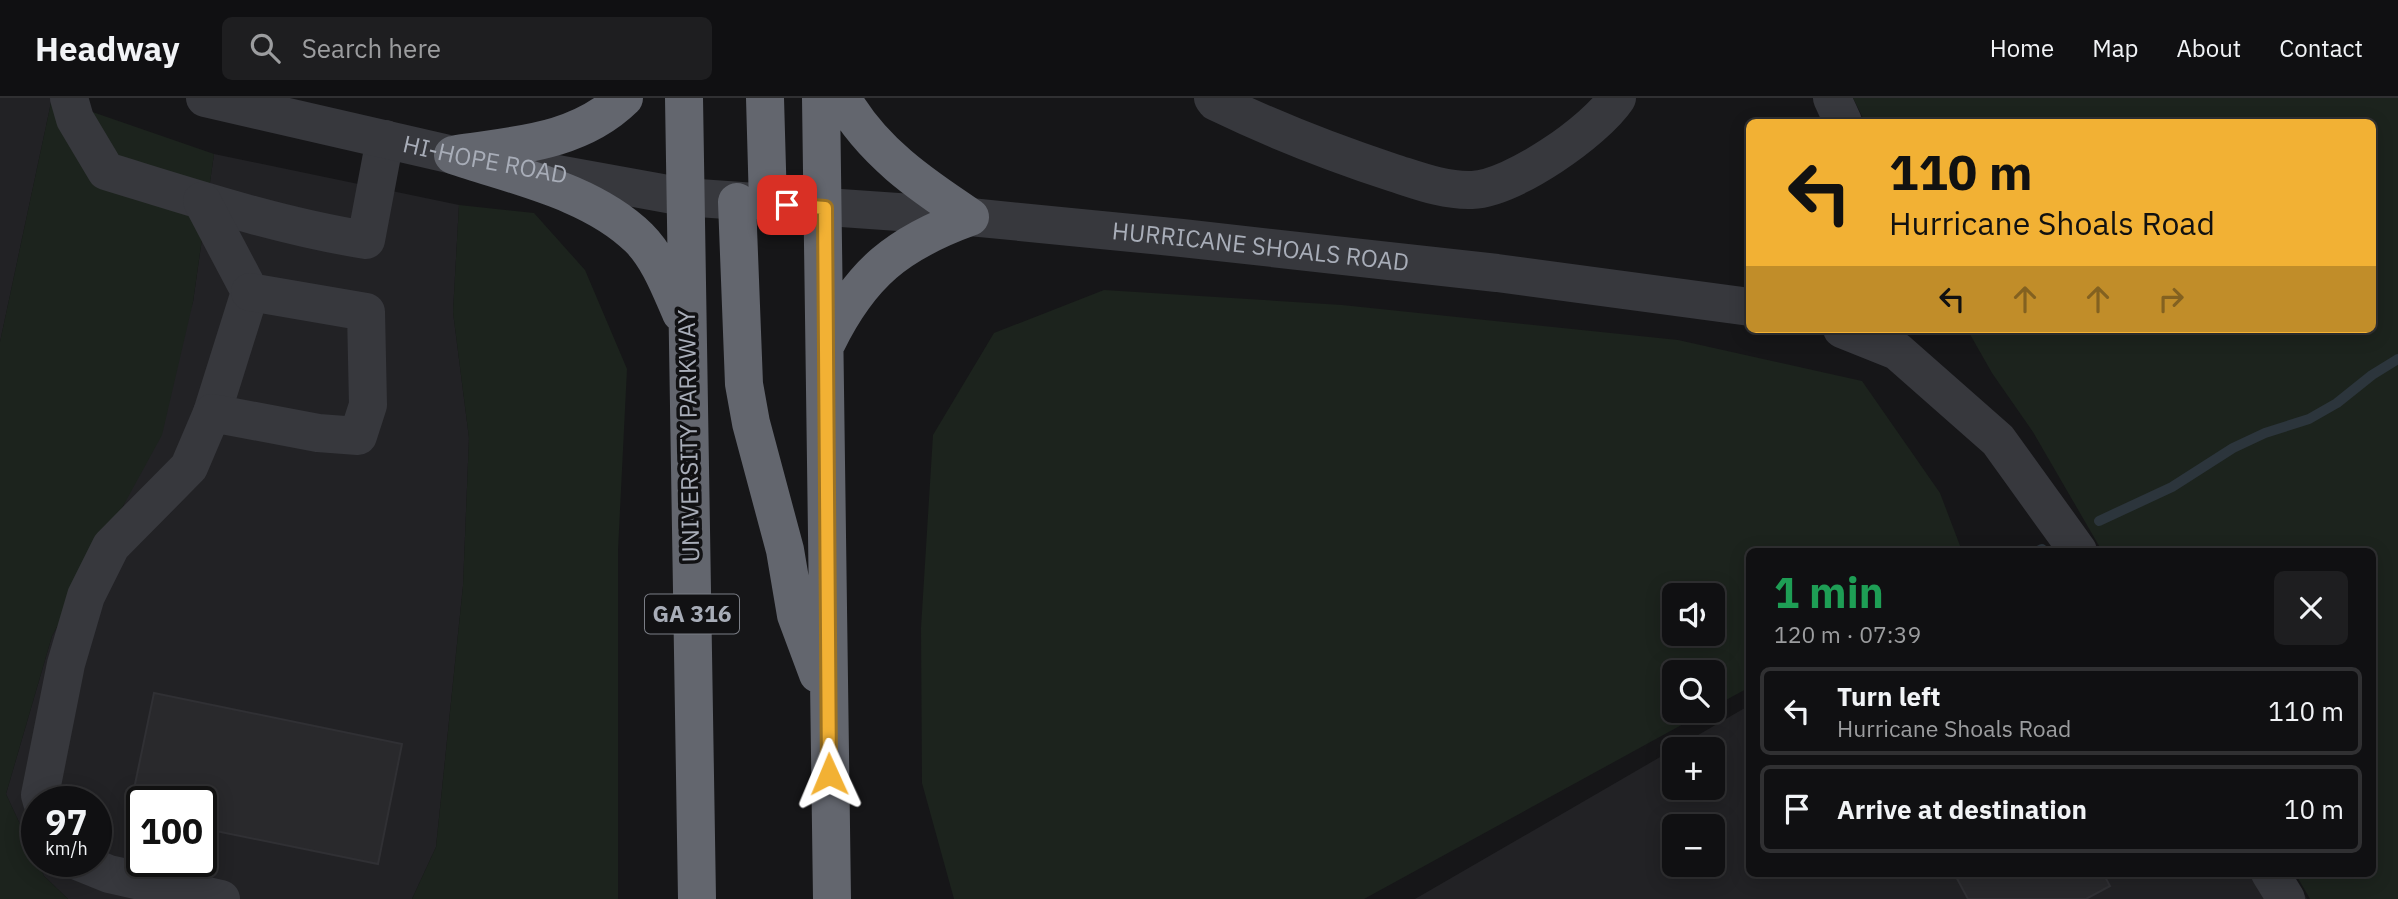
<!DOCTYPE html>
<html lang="en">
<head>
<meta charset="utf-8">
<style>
	:root { --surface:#101012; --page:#1e1e20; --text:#f1f3f6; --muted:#9c9d9f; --line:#303032 }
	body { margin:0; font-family:"IBM Plex Sans",sans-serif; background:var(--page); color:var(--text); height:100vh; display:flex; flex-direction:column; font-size:26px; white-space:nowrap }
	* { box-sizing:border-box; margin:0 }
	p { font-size:23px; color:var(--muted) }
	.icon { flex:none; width:38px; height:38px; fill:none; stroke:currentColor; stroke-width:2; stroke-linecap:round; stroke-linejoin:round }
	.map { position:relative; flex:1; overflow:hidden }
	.drawer { position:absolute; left:1746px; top:450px; width:630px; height:329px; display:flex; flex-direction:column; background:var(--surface); border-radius:10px; box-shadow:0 4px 18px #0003,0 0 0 2px var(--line) }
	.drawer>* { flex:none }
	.top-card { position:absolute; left:1746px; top:21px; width:630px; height:214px; border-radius:10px; box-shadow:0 4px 18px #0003,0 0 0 2px var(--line); background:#f2b134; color:#111; overflow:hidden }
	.controls { position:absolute; left:1662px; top:485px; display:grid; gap:14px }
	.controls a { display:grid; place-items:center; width:63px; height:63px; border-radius:10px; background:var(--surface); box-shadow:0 4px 18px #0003,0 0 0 2px var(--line); font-size:35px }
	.speed { position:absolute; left:21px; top:688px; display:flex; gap:14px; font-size:35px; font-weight:700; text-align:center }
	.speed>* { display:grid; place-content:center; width:91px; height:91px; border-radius:50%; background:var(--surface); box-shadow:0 4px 18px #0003,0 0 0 2px var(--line); line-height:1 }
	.speed small { font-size:18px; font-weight:400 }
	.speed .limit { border:4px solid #111; border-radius:10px; background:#fff; color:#111 }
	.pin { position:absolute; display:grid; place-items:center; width:60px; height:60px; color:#fff; margin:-30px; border-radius:14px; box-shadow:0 4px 10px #0006 }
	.me { position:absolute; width:77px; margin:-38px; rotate:359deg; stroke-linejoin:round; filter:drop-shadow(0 0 5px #0008) }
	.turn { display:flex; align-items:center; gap:24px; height:147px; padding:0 28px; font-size:32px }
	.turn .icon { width:91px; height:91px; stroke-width:2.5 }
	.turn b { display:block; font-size:49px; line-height:60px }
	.lanes { display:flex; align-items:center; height:66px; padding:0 28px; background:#0003; justify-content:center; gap:35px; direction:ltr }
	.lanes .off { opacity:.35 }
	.round { display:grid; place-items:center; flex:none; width:74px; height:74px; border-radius:10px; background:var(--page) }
	.summary { display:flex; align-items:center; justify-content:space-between; height:119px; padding:0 28px }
	h1 { font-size:42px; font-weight:800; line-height:52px; color:#1e9e55 }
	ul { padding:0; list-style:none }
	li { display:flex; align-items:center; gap:21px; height:88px; margin:0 14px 10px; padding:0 14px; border:4px solid var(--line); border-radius:10px }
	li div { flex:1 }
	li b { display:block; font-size:26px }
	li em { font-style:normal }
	header { display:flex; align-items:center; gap:42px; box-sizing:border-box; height:98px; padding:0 35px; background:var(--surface); border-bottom:2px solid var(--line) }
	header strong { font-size:33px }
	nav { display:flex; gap:38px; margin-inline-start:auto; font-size:24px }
	.search { width:490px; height:63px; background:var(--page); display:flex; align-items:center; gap:18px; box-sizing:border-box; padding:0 24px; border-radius:10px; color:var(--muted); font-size:26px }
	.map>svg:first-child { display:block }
	.built { fill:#222225; fill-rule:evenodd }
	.green { fill:#1c231d; fill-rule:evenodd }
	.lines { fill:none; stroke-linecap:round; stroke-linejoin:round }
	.stream { stroke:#2c353c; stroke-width:10 }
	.building { fill:#29292c; stroke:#303034; stroke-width:2 }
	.minor { stroke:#37383d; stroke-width:38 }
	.highway { stroke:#63666e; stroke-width:38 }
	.route-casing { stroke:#9d7322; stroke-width:18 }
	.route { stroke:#f2b134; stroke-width:12 }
	.labels { text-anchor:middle; stroke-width:7; stroke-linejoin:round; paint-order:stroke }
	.shield { fill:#111113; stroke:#7b7e86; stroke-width:2 }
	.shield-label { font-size:23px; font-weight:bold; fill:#a8adb8 }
	.street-label { font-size:24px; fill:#a8adb8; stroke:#111113 }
</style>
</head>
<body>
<header>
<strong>Headway</strong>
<div class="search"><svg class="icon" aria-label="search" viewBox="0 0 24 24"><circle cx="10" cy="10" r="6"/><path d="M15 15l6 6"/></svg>Search here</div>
<nav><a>Home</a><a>Map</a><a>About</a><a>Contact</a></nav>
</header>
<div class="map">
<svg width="2398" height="801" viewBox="0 0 2398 801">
	<rect width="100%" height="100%" fill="#161618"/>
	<path class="built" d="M0,0H52L0,244Z
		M214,56L459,107L453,214L469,340L463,488L436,749L412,801H68L44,778L37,763H96V704H37V763L6,696L52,538L123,409L193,204ZM142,704H201V763H142Z
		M1750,607V775H2290L2307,801H1415ZM1675,651H1713V690H1675ZM1675,728H1713V766H1675Z"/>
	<path class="green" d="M52,0L214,56L193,204L162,337L52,538L6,696L44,778L68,801H0V244Z
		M1853,0H2398V801H2310L2295,775H2373V453H2102L2033,334L1992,275L1967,231H2373V24H1865Z
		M459,107L534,115L585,172L627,271L618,452V801H412L436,749L463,488L469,340L453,214Z
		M1104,192L1342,207L1678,242L1862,283L1940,395L1962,453H1750V589L1713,609V574H1675V612L1707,613L1364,801H954L922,685L921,530L933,337L994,235ZM1713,497V536H1675V497Z"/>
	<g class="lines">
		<path class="stream" d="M2099,423L2172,389L2233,350L2265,335L2309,321L2337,305L2372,277L2398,261
			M2038,453L2042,451"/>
	</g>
	<path class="building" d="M154,595L402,646L378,766L201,730V704H142V717L129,715Z
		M1954,775H2103L2110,788L2086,801H1968Z"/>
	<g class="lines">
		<g class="minor">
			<path d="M69,0L75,21L106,73C191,99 278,128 366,142L385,41"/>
			<path id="s1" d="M205,0L453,57L684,99L970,119L1182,140L1497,175L1750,209"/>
			<path d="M1213,0L1216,4C1274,32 1333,55 1394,75C1419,83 1445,93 1472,92C1513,90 1594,34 1617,0"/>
			<path d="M1832,0L1843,24"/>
			<path d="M202,103L250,194L212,315"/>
			<path d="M1842,231L1897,253L1998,342L2078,453"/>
			<path d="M42,704L40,697L66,566L86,498L111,448L189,369L212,315L318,335L358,338L368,307L366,214L250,194"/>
			<path d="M77,763L109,776L221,801"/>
			<path d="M2270,775L2286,801"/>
		</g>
		<path class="highway" d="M684,0L697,801
			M765,0L768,106
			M821,0L832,801
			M842,0C872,53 920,86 970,119
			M457,56C517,47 579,44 624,0
			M453,57C514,78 591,93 639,140C659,160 670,190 681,215
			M737,104L744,286L751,325L785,452L796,517L818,576
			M827,244C861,175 898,145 970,119"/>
	</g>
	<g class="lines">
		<defs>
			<path id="route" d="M787,107L825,110L829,676"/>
		</defs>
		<use href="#route" class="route-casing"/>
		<use href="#route" class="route"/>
	</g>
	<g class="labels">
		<rect class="shield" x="645" y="496.5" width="94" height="39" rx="5"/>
		<g class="shield-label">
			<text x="692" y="524">GA 316</text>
		</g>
		<g class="street-label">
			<text dy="8" stroke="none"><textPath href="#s1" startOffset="287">HI-HOPE ROAD</textPath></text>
			<text dy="8" stroke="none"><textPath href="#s1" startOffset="1068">HURRICANE SHOALS ROAD</textPath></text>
			<text transform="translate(689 338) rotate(-91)" y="8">UNIVERSITY PARKWAY</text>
		</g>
	</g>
</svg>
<div class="controls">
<a><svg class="icon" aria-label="sound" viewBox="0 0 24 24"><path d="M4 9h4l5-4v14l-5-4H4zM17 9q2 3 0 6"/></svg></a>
<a><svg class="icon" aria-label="search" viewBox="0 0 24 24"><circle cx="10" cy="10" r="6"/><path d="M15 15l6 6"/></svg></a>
<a>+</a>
<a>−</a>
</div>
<div class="speed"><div>97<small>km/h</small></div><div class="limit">100</div></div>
<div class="pin" style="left:787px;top:107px;background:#d93025"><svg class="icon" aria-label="arrive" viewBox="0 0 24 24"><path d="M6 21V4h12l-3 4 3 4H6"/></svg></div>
<svg class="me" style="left:829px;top:676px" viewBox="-20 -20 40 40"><path d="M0-17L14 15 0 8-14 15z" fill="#f2b134" stroke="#fff" stroke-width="4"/></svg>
<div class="top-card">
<div class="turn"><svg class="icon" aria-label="left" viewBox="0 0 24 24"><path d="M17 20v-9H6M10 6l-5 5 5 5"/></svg><div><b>110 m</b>Hurricane Shoals Road</div></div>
<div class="lanes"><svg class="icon" aria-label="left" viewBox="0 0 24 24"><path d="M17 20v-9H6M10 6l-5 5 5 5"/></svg><svg class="icon off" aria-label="ahead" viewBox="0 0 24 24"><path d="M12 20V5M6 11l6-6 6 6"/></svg><svg class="icon off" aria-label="ahead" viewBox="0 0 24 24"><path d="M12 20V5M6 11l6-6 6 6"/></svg><svg class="icon off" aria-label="right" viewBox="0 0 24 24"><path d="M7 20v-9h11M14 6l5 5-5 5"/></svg></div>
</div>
<section class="drawer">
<div class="summary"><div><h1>1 min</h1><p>120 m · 07:39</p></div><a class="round"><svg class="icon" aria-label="close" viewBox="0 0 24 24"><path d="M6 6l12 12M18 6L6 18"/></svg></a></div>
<ul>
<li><svg class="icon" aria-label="left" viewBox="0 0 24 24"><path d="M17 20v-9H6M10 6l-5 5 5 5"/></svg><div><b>Turn left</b><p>Hurricane Shoals Road</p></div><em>110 m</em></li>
<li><svg class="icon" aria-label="arrive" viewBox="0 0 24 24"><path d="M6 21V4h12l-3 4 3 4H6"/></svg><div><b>Arrive at destination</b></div><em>10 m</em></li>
</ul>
</section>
</div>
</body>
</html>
